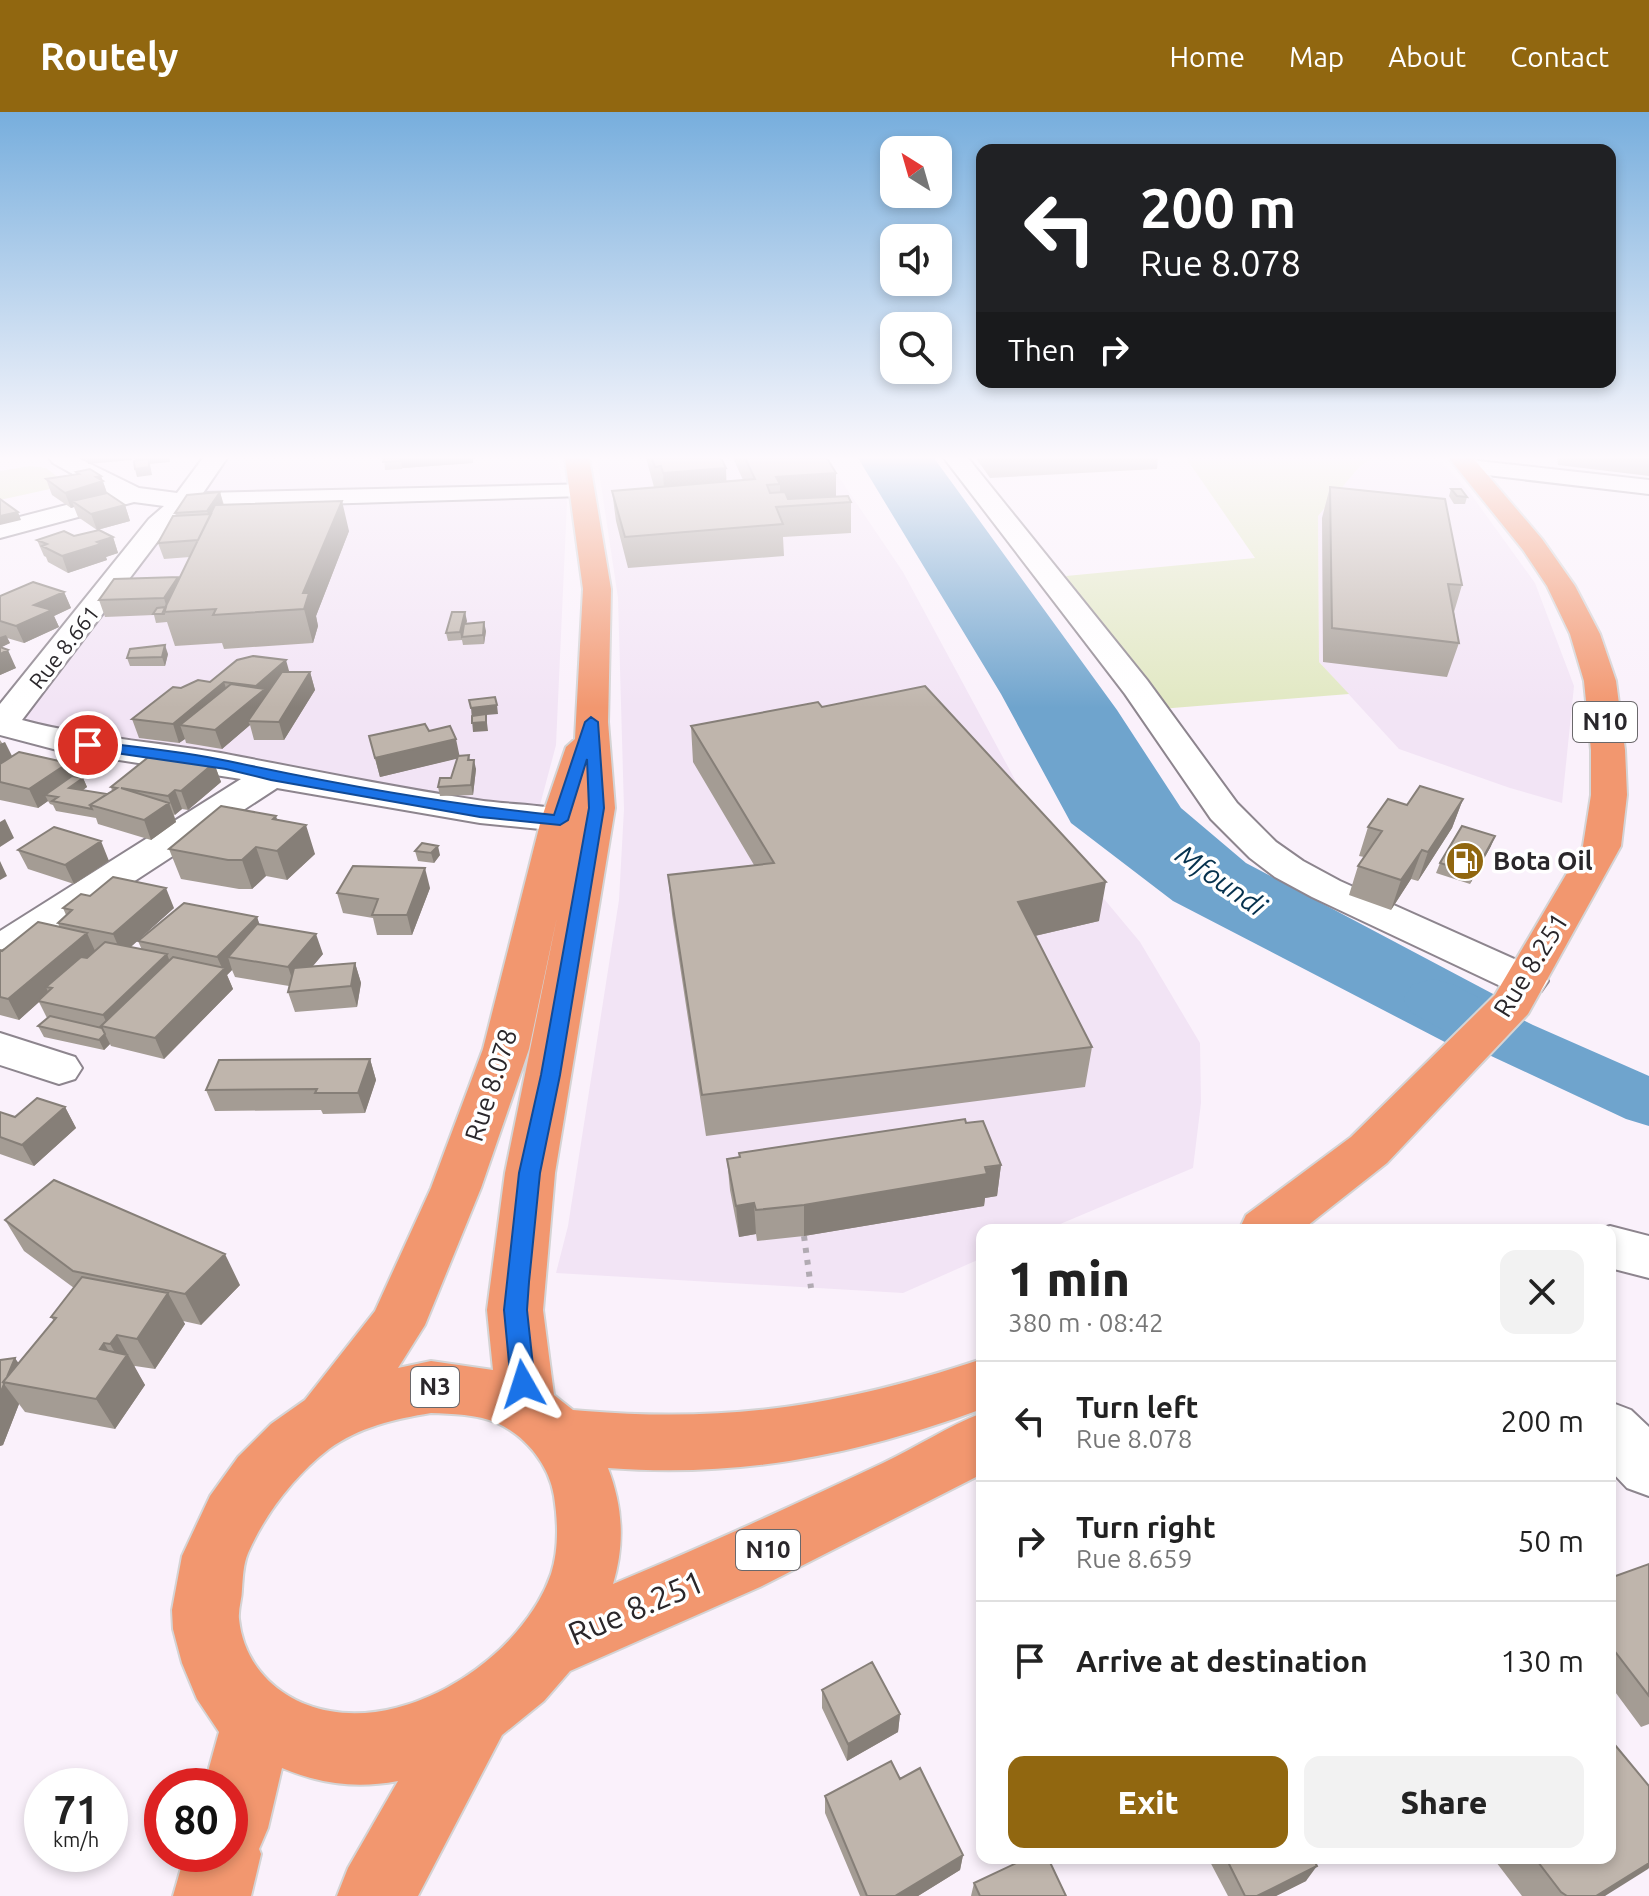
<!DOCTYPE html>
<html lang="en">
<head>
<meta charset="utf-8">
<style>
	:root { --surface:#fff; --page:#f2f2f2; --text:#222; --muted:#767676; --line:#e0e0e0; --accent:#916710 }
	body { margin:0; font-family:Ubuntu,sans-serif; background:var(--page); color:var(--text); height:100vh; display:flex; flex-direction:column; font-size:30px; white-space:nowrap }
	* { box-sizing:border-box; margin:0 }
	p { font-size:26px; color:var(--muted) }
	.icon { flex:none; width:44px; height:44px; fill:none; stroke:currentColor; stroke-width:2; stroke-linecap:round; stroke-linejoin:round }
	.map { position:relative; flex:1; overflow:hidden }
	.panel { position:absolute; left:976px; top:1112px; width:640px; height:640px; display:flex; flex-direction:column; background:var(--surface); border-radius:16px; box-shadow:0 4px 12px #0003 }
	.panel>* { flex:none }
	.banner { position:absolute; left:976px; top:32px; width:640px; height:244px; border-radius:16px; box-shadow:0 4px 12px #0003; background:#202124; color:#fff; overflow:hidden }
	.needle { width:52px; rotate:323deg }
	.tools { position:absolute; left:880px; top:24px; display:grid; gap:16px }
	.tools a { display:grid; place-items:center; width:72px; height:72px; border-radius:16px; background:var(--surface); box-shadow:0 4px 12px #0003; font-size:40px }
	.speed { position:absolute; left:24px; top:1656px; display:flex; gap:16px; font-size:40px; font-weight:700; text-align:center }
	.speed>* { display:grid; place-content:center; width:104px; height:104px; border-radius:50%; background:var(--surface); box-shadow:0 4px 12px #0003; line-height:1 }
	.speed small { font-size:20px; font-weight:400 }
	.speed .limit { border:12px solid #d22; background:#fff; color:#111 }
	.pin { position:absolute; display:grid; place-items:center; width:68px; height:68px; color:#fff; margin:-34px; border:4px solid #fff; border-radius:50%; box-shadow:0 2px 8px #0007 }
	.me { position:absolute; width:88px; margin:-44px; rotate:354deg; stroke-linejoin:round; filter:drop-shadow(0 0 6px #0008) }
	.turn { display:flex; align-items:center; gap:28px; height:168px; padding:0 32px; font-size:36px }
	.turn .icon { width:104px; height:104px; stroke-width:2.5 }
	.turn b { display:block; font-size:56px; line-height:68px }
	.then { display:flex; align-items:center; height:76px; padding:0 32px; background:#0003; gap:16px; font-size:30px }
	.round { display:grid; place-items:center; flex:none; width:84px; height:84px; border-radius:16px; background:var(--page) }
	.summary { display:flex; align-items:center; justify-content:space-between; height:136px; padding:0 32px }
	h1 { font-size:48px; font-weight:800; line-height:60px }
	.button { display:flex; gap:16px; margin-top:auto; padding:16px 32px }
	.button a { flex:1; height:92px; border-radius:16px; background:var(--accent); color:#fff; font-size:32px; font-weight:800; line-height:92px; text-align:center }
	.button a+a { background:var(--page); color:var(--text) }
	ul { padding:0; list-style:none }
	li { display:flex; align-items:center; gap:24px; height:120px; padding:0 32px; border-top:2px solid var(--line) }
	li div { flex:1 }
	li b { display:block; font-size:30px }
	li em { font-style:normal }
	header { display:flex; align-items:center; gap:48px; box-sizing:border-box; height:112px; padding:0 40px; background:var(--accent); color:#fff }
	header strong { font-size:38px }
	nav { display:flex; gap:44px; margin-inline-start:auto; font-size:28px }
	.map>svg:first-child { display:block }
	.built { fill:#f2e4f5 }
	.green { fill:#e1e8c2 }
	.water { fill:#6fa4cd }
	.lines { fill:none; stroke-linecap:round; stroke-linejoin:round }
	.river { fill:#6fa4cd; fill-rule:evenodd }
	.minor-casing { stroke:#8d858e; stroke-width:4 }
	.highway-casing { stroke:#d4d4d5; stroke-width:4 }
	.path { stroke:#b1aab2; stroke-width:6; stroke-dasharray:5 7; stroke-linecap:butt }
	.minor { fill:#fff; fill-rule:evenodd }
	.highway { fill:#f2976f; fill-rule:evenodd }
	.wall { fill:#a49c94 }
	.shaded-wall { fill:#867f78 }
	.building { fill:#bfb5ac; stroke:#867f78; stroke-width:2 }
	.route { fill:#1a73e8; stroke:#114b97; stroke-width:2 }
	.labels { text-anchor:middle; stroke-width:7; stroke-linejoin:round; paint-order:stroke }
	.far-street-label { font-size:22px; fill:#2a272b; stroke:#fff }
	.shield { fill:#fff; stroke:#6a686b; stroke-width:2 }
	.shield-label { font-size:24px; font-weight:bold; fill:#2a272b }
	.poi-label { font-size:26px; font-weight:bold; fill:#2a272b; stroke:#fff; text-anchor:start }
	.street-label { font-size:26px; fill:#2a272b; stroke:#fff }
	.water-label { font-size:28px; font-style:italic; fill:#05314d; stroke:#fff }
	.near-street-label { font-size:32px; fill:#2a272b; stroke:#fff }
</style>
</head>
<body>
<header>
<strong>Routely</strong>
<nav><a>Home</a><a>Map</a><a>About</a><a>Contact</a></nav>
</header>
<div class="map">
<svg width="1649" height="1784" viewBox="0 0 1649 1784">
	<rect width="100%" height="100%" fill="#faf1fb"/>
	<path class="built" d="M223,346H557L567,390L556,633L540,693L449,692L221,642L18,609L163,413L200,392Z
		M597,346H826L903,460L1034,703L1140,830L1200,931L1201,991L1193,1056L1046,1118H982V1146L903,1181L556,1161L568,1114L619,788L624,697L618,486Z
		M1373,346H1438L1470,381L1535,471L1574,574L1562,691L1510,676L1399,637L1319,550L1318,404L1360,354Z"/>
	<path class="green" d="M1186,346H1373L1360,354L1318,404L1319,550L1349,582L1160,597L1066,464L1255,446Z
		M30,354L46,356L68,373L0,388V359Z"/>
	<path class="water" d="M858,346H934L1117,598L1181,696L1246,751L1512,892L1466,941L1173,789L1071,711L1001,582Z"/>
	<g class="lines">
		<path class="river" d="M1433,867L1454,873L1533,913L1649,964V1014L1626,1007L1489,943L1412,901L1403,887L1412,873Z"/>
		<defs>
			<path id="minor" d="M49,346H78L139,376L177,381L203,346H227L203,381L591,372L594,377L591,382L582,384L190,396L167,417L22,608C89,626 158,630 226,642C309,658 392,675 477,688C509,693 542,692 573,700L579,708L573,716L560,719L480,711L277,676L15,847L0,851V819L241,667L61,639L0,623V592L149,407L164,394L134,390L0,426V410L109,382L53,351Z
				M944,346H968L1147,568L1237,691L1276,730L1303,749L1340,769L1541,859L1548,869L1541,879L1526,883L1511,879L1312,785L1275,765L1250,746L1211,707L1125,582Z
				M1469,348L1649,368V382L1461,360L1457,355L1461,350Z
				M0,921L75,945L82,956L75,967L59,972L0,953Z
				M1610,1114L1649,1124V1166L1610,1156V1118H1597Z
				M1610,1290L1631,1298L1649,1315V1384L1627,1376L1610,1358Z"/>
			<path id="highway" d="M565,346H589L611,477L608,610L615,696L555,1061L543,1198L554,1283L573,1298L585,1299C731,1311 844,1293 982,1247V1297C856,1343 742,1366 608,1356C623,1395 625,1432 613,1472C705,1434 794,1393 883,1351C917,1335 948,1314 982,1301V1362L760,1475L570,1559L544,1589L502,1623L418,1784H337L348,1756L398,1669C356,1677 321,1672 282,1656L268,1716L259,1737L261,1742L251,1784H173L185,1742H230V1674H204L219,1620L197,1587L182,1551L173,1517L172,1498L182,1444L210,1384L238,1345L271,1312L305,1288L375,1199L431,1076L483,937L541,708L566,635L575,627L583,477ZM557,805L505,1061L487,1198L493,1258L431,1249L398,1256L425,1213L481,1076L529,937ZM431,1301C452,1302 477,1302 497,1311C526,1324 549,1353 554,1384C558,1410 559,1437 551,1462C523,1543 415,1615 330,1599C283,1591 244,1557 239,1507C238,1497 242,1487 242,1477C243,1465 243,1453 248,1441C265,1402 295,1363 329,1337C359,1315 395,1307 431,1301Z
				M1449,346H1473L1542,427L1575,474L1600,522L1616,569L1625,638L1627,683L1621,734L1528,902L1387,1051L1302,1118H1239L1246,1103L1351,1025L1495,883L1583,734L1591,683V638L1584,569L1570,522L1547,474L1523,438Z"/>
		</defs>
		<use href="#minor" class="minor-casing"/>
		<use href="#highway" class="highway-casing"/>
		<path class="path" d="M804,1124L811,1176"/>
		<use href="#minor" class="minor"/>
		<use href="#highway" class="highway"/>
	</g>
	<path class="wall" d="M384,346H473V351L403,356V354L402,357L385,358Z
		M646,346H721L726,356V369L743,368L733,346H827L836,361V384L851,390V421L783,425L784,444L628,456L616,409L612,379L654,375Z
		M976,346H1158L1157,357L990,366Z
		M1557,346H1649V364L1558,353Z
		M76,360L101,364L107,381L125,393L130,409L97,418L78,405L74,395L71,396L52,383L46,367L77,362Z
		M1330,375L1462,473L1454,500L1459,531L1447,565L1323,550L1322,406Z
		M1451,377L1467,385L1465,392H1454L1449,384Z
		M220,380L224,393L349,419L316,504L318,514L313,531L224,537L222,531L175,534L167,510L156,511L154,503L105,505L99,488L178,465L179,469L190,445L164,447L158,431L176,404L175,401Z
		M74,424L113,425L118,441L106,445L107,448L68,461L48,450L46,445L44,444L37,428Z
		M64,480L71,496L54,504L59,515L24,531L7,526L10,531L1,535L16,556L0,563V484Z
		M465,500L466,511L486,519L484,532L463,533L462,528L448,529L446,521Z
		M168,542L165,554H130L127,546Z
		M290,560H310L315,578L284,628H254L250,613L222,637L186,631L185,627L179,631L139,626L132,607L181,576L210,570Z
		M822,595L1099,809L1035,824L1092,935L1085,975L706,1024L672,802L668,763L754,753L693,650L691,614Z
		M429,619L460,644L469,643L470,648L476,657L473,683L440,684L438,675L451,666L458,646L380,665L369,624Z
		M0,628L12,645L83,666L87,675L83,678L106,682L112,679L111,675L214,651L221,670L188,698L182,697L174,703L176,710L151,728L98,712L96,706L56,699L53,693L50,692L48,689L38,696L0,688Z
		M1463,687L1452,716L1418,769L1411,767L1391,798L1349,783L1358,754L1364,745L1359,744L1368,715L1407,693Z
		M278,708L315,742L287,768L266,764L252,777H239L181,767L169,737Z
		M1491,734L1470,772L1436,761L1440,751Z
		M18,738L109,749L74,772L28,757Z
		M415,739L440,743L434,751L418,749Z
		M430,776L412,823H377L373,806L343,801L337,781Z
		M63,796H174L130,835L142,838L138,829L257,805L259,813L323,842L313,854L355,851L361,871L357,895L295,900L288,880L289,874L235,865L232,858L227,863L233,877L164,947L111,934L110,932L104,938L44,925L38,914L47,906L39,890L19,908L0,903V838L59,814L58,811L66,803Z
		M370,947L376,968L365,1001L323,1002L321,998L215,999L206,978Z
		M65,995L76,1016L34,1054L0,1042V1000L15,1005Z
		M966,1011L1001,1053L997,1084L985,1086L984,1094L804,1124L757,1129L756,1122L739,1125L730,1078L727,1047L739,1045V1041Z
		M5,1108L240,1173L201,1213L183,1209L185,1212L155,1257L135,1254L134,1255L145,1273L115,1317L25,1300L19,1292L3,1333L0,1334V1248L18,1251L54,1209L51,1205L74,1176L24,1139Z
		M1649,1452V1612L1641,1615L1610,1573V1466Z
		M822,1578L900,1602L898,1620L847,1649L822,1596Z
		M900,1667L963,1743L960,1758L918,1784H860L825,1701V1684Z
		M1208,1746H1313L1306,1769L1276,1784H1228Z
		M1493,1746H1610L1605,1784H1522Z
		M974,1771L1066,1784H971Z"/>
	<path class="shaded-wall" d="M86,346H132V348L88,352Z
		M134,346H170V350L150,352L152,363L137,365L135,357L137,354Z
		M401,346H473V351L403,356V354L402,357Z
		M726,356L727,386L665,391L663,361Z
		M836,361V390L780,395V372L776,365Z
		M101,364L108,384L72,389L74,395L71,396L65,381L96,365Z
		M220,380L224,396L212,415L207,399Z
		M342,389L349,419L316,504L318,514L313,531L304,497L303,481Z
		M125,393L130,409L97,418L91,402Z
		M18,400L21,408L0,413V404Z
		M113,425L118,441L106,445L107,448L68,461L62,444Z
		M178,465L183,481L168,500L164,486Z
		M64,480L71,496L54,504L59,515L24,531L16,514L34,493Z
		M465,500L467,509L463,525H462V528L460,520Z
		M484,510L486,519L484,532L483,523Z
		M6,523L10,531L0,536V525Z
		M165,533L168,542L165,554L162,545Z
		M8,538L16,556L0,563V542Z
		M286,548L291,566L248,609L250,613L222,637L215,618L258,583L256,574Z
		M310,560L315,578L284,628L279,610Z
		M224,570L230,588L180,613L185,627L179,631L173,612Z
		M497,593L498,602L486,603L488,619L473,620L471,596Z
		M456,627L460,646L380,665L375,646Z
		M5,630L14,648L0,656V632Z
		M474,648L476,657L473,683L471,673Z
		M68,651L77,670L45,683L48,689L38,696L29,677Z
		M214,651L221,670L188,698L181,679Z
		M83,666L87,675L73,685L69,676Z
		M175,678L182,697L175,703L168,684Z
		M1463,687L1452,716L1418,769L1428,740Z
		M169,691L176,710L151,728L144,708Z
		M276,704L285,732L306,713L315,742L287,768L277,739L273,707Z
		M5,707L14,726L0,735V710Z
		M1495,724L1491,734L1470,772L1474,762Z
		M101,729L109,749L74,772L65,753Z
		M438,734L440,743L434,751L431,741Z
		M256,735L266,764L252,777L242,748Z
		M1422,738L1411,767L1391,798L1401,768Z
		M0,749L7,764L0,768Z
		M425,756L430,776L412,823L407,803Z
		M1106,770L1099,809L1013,829L1018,790Z
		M166,776L174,796L122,843L113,822Z
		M257,805L264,825L228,845L232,858L227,863L233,877L164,947L155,926L223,858L217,845Z
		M87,821L96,841L52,876L46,875L49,882L38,889L39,890L19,908L8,887Z
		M316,822L323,842L295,875L288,855Z
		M167,842L175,863L109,916L103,903Z
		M355,851L361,871L357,895L351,874Z
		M105,922L110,932L104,938L99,928Z
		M370,947L376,968L365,1001L358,981Z
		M65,995L76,1016L34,1054L22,1033Z
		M1001,1053L997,1084L985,1086L984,1094L804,1124V1093Z
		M754,1091L756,1122L739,1125L736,1094Z
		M225,1142L240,1173L201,1213L185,1182Z
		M168,1181L185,1212L155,1257L137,1227Z
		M117,1223L145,1273L115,1317L96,1287L100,1237L104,1231L118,1255L121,1251L110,1232Z
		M15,1246L29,1266L5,1270Z
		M4,1272L19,1292L3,1333L0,1334V1282Z
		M900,1602L898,1620L847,1649L848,1632Z
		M963,1743L960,1758L918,1784H895Z
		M1649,1751V1756L1648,1757L1605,1784H1596Z
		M1317,1754L1306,1769L1276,1784H1257Z"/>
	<path class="building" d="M384,346H401V349L383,350Z
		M652,346H721L726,356L663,361L661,354L655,355Z
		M745,346H827L836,361L776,365L780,372L767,373L770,381L785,380L788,387L848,384L851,390L776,395L783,412L625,425L612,379L755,367Z
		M149,347V355L135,357L134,349Z
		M90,357L101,364L96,365L103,369L65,381L46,367L79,362L76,360Z
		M1330,375L1445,387L1462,473L1448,472L1459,531L1332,516Z
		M1451,377H1461L1467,385L1457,384Z
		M220,380L207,399L175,401L187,383Z
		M107,381L125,393L91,402L72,389Z
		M0,387L18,400L0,404Z
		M342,389L303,481H309L304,497L213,503L216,497L163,500L215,393Z
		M211,402L198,428L158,431L173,404Z
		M99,418L113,425L97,430L101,432L62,444L42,434L47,432L37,428L64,419L74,424Z
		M178,465L164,486L99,488L114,467Z
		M33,470L64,480L34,493L52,498L16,514L0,509V484Z
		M166,495L164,502H153L157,496Z
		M452,500H465L460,520L446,521Z
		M484,510L483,523L462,525L464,512Z
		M165,533L162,545L127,546L130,537Z
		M0,535L8,538L0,542Z
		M253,544L286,548L256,574L224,570L173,612L132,607L173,575L181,576L198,568L210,570L237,548Z
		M282,560H310L279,610L248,609Z
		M231,572L265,577L215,618L180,613Z
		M925,574L1106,770L1018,790L1092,935L702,983L668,763L774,751L691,614L818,590L822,595Z
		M495,585L497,593L471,596L469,588Z
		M486,602V610L472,611V604Z
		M425,612L429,619L450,614L456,627L375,646L369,624Z
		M19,640L68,651L29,677L0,670V652Z
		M151,643L214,651L181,679L175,678L168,684L121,676L169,691L144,708L90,693L117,676L111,675Z
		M469,643L468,648H474L471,673L438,675L440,666H451L458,644Z
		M72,664L83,666L69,676L107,682L90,693L92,697L52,689L58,685L45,683Z
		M1420,674L1463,687L1428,740L1422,738L1401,768L1358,754L1382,719L1368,715L1388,687L1407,693Z
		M221,694L276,704L273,707L306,713L277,739L256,735L242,748H228L169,737Z
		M1462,714L1495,724L1474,762L1440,751Z
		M54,715L101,729L65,753L18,738Z
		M422,731L438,734L431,741L415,739Z
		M353,754L425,756L407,803H372L378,787L337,781Z
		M113,765L166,776L113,822L58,811L72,798L63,796L81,782L90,784Z
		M184,791L257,805L217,845L138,829Z
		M38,810L87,821L8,887L0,885V838L2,839Z
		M257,812L316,822L288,855L228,845Z
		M105,830L167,842L103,903L38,889L52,876L46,875L81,845L87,846Z
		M173,845L225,856L155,926L101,914Z
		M355,851L351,874L288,880L294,856Z
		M50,904L102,916L105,922L99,928L38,914Z
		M370,947L358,981H315L317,977L206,978L219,948Z
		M37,986L65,995L22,1033L0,1025V1000L15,1005Z
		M965,1007L966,1011L983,1009L1001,1053L985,1055L987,1062L804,1093L756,1098L754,1091L736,1094L727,1047L740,1045L739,1041Z
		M54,1068L225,1142L185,1182L73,1159L5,1108Z
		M82,1165L168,1181L137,1227L117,1223L110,1232L104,1231L100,1237L127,1243L96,1287L3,1270L56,1206L51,1205Z
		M15,1246L7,1265L3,1270L4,1272L0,1282V1248Z
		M1649,1452V1584L1610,1533V1466Z
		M872,1550L900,1602L848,1632L822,1578Z
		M1610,1627L1649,1674V1751L1596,1784H1567L1561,1780L1535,1746H1610Z
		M891,1649L900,1667L920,1656L963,1743L895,1784H867L825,1684Z
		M1027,1746H1048L1066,1784H980L974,1771Z
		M1226,1746H1313L1317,1754L1257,1784H1245Z"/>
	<linearGradient id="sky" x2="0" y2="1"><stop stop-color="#77aedd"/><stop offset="0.58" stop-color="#fdf9fd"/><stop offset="1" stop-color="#fdf9fd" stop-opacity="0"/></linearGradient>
	<rect width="1649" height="596" fill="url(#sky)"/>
	<path class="route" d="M591,605L598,610L604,696L560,963L540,1061L529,1170L527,1198L535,1272L532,1279L523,1283L514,1279L511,1272L504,1198L519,1061L541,963L589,696L587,647L568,708L560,713L480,705L271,668L226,657L88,637L81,633L88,629C135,635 182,639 228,649C336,672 444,692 554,703L585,610Z"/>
	<defs>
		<symbol id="fuel-disc" viewBox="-11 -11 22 22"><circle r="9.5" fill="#916710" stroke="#fff"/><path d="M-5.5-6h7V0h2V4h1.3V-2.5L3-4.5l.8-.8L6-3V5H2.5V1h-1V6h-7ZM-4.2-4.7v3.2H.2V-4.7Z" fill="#fff"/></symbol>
	</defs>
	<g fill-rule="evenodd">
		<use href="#fuel-disc" x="1443" y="727" width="44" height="44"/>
	</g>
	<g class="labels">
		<g class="far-street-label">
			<text transform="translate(64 535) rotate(-52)" y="8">Rue 8.661</text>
		</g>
		<g class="shield">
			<rect x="1573" y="590" width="64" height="40" rx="6"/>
			<rect x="411" y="1255" width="48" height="40" rx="6"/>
			<rect x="736" y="1418" width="64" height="40" rx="6"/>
		</g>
		<g class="shield-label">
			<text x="1605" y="618">N10</text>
			<text x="435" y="1283">N3</text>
			<text x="768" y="1446">N10</text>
		</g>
		<g class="poi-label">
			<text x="1493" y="758">Bota Oil</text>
		</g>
		<g class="street-label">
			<text transform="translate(1531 853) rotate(-58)" y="9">Rue 8.251</text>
			<text transform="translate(491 973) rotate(-72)" y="9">Rue 8.078</text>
		</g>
		<g class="water-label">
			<text transform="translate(1221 768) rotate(35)" y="10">Mfoundi</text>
		</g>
		<g class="near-street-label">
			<text transform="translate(636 1496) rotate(-23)" y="11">Rue 8.251</text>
		</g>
	</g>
</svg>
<div class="tools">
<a><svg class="needle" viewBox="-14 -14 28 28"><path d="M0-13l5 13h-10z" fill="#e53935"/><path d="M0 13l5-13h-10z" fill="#767676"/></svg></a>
<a><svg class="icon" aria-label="sound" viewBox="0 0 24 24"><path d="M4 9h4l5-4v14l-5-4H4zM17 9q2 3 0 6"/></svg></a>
<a><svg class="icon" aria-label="search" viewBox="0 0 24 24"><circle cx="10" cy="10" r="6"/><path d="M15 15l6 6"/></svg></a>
</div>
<div class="speed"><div>71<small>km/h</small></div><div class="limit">80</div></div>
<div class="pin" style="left:88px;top:633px;background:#d93025"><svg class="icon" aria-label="arrive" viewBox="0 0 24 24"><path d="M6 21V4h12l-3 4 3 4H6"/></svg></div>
<svg class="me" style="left:523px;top:1272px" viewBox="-20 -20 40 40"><path d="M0-17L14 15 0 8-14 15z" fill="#1a73e8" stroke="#fff" stroke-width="4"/></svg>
<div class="banner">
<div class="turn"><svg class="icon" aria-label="left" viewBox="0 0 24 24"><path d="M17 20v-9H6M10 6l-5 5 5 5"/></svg><div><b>200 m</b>Rue 8.078</div></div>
<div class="then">Then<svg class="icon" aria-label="right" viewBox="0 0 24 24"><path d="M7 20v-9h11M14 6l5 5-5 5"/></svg></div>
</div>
<section class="panel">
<div class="summary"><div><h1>1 min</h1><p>380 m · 08:42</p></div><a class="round"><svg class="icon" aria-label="close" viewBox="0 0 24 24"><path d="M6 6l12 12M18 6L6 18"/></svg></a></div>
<ul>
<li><svg class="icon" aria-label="left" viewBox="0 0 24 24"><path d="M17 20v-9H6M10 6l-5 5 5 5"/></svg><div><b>Turn left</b><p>Rue 8.078</p></div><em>200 m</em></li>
<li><svg class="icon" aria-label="right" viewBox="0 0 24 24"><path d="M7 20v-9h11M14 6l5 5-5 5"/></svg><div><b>Turn right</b><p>Rue 8.659</p></div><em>50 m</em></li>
<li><svg class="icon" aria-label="arrive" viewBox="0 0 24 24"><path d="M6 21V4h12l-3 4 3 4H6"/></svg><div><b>Arrive at destination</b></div><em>130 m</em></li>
</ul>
<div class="button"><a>Exit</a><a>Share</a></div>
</section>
</div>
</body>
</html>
